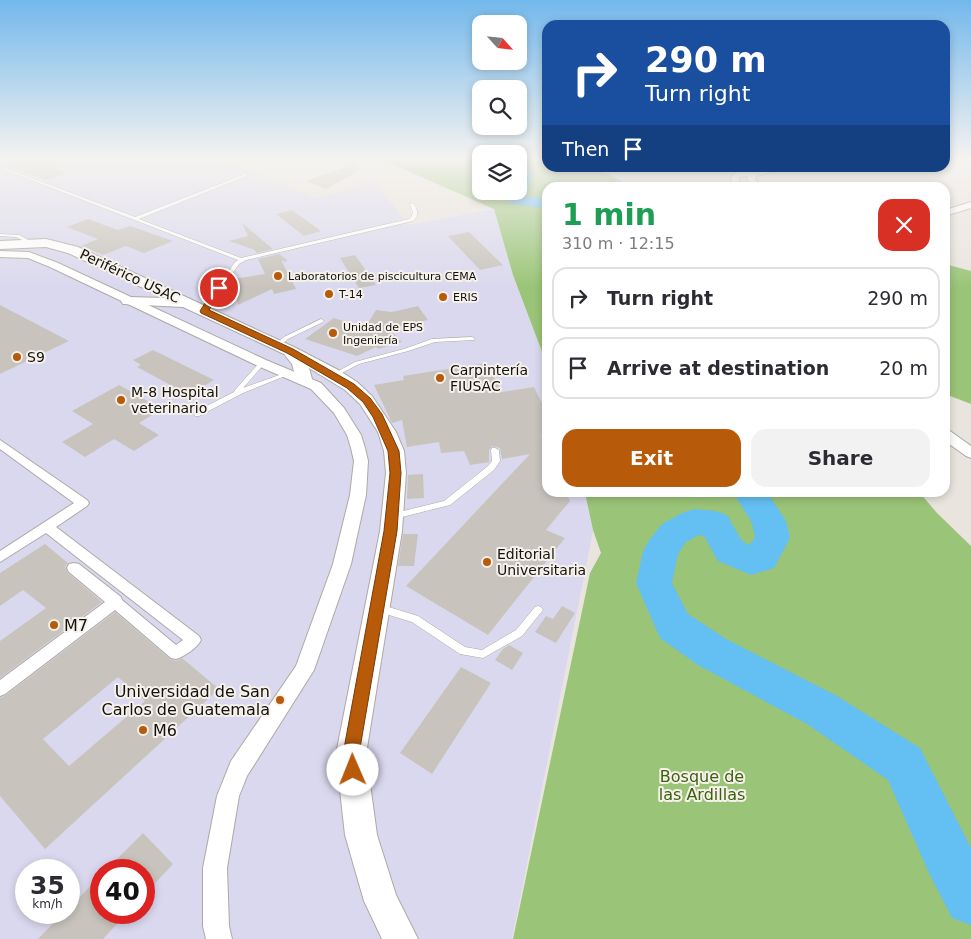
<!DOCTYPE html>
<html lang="en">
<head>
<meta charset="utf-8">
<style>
	:root { --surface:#fff; --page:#f2f2f3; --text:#2b2b33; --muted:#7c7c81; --line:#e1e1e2; --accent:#b75a0a }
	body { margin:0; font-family:"DejaVu Sans",sans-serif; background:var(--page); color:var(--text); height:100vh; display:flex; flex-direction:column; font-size:19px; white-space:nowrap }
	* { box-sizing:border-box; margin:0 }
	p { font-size:16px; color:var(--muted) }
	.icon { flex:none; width:28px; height:28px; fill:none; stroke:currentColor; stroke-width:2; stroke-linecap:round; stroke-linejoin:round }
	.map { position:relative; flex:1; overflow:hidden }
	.details { position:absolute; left:542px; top:182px; width:408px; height:315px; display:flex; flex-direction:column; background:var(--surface); border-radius:15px; box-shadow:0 2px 8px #0003 }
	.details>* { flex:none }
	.guide { position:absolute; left:542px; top:20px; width:408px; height:152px; border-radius:15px; box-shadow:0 2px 8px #0003; background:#1a4fa0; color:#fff; overflow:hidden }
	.needle { width:32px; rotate:117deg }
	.controls { position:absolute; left:472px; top:15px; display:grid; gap:10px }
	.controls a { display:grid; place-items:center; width:55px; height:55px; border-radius:10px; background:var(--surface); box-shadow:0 2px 8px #0003; font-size:25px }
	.speed { position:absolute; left:15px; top:859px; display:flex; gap:10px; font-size:25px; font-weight:700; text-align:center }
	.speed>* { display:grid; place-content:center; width:65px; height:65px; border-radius:50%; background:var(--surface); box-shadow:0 2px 8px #0003; line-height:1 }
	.speed small { font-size:12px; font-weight:400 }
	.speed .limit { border:8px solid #d22; background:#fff; color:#111 }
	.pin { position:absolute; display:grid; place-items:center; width:42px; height:42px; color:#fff; margin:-21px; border:2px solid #fff; border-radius:50%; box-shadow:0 1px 5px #0007 }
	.me { position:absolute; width:55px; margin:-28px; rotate:359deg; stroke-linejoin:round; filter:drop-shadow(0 0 4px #0008) }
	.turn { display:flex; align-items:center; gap:18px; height:105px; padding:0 20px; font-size:22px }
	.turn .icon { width:65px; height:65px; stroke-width:2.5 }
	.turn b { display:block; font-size:35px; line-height:42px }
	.then { display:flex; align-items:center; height:48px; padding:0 20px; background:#0003; gap:10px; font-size:19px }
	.round { display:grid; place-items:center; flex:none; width:52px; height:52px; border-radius:15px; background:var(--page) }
	.summary { display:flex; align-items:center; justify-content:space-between; height:85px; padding:0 20px }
	h1 { font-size:30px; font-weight:700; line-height:38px; color:#1e9e55 }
	.cta { display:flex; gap:10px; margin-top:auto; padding:10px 20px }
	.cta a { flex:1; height:58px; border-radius:15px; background:var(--accent); color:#fff; font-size:20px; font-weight:700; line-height:58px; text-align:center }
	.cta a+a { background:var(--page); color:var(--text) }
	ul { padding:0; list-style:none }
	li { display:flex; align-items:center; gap:15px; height:62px; margin:0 10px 8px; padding:0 10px; border:2px solid var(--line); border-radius:15px }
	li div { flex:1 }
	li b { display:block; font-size:19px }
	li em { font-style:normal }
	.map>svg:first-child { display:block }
	.education { fill:#dad8ee; fill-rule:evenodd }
	.forest { fill:#9ac477 }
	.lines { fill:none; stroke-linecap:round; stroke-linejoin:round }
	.river { fill:#64bff2; fill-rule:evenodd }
	.building { fill:#c8c4bd; fill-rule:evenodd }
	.service-casing { stroke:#aea9a3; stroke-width:1 }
	.pedestrian-casing { stroke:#aea9a3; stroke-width:2 }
	.minor-casing { stroke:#aea9a3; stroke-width:2 }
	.tertiary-casing { stroke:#aea9a3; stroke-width:2 }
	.service { fill:#fff; fill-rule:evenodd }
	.pedestrian { fill:#fff; fill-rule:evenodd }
	.minor { fill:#fff; fill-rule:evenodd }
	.tertiary { fill:#fff; fill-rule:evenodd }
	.route { fill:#b75a0a; stroke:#773a06 }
	.poi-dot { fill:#b75a0a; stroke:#f6f1ea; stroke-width:2 }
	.labels { text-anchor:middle; stroke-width:4; stroke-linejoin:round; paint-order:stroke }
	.far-poi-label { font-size:11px; fill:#13120f; stroke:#f6f1ea; text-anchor:start }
	.street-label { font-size:14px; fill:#13120f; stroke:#f6f1ea }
	.poi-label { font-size:14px; fill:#13120f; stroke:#f6f1ea; text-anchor:start }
	.near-poi-label { font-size:16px; fill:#13120f; stroke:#f6f1ea; text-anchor:start }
	.near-park-label { font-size:16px; fill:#3c610f; stroke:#f6f1ea }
</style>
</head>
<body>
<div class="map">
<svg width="971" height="939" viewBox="0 0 971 939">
	<rect width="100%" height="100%" fill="#e9e4dd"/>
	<path class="education" d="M0,157H218L217,158L316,198L374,181L409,225L494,209L513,275L547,365L548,492L585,493L593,531L512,939H0ZM26,870H69V912H26ZM101,870H144V912H101Z"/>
	<path class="forest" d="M376,157H481V191H519V157H547L548,168H596L633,187L548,188L547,365L513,275L494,209Z
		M945,264L971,271V404L945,394Z
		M585,493H920L937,513L971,546V939H513L590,573L601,553L593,530Z"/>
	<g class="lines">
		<path class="river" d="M519,159L525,161L533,174L526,196L548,199V209L511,204L508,200L509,191H519Z
			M733,492H767L786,521L790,538L774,568L751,575L718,561L704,536L699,535L686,542L678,554L672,583L688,614L726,639L837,696L920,748L971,848V925L952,918L928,871L888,780L807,724L698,665L660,638L636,583L643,552L648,542L662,524L682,513L694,509L715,511L727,515L742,541L750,545L755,537L752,523Z"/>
	</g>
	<path class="building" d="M5,157H69L70,160L48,167L67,173L46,180L7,166L18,163Z
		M356,163L360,170L326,189L306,181Z
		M292,210L321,231L304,236L276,214Z
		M88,219L118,230L130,226L173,241L144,253L126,246L103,255L81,246L98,239L67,227Z
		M242,223L255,234L273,249L256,253L255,250L229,241L248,236Z
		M469,232L503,265L480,270L448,236Z
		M279,254L287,260L286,262L281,260L296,289L274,294L272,289L238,305L233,279L265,274L258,259Z
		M355,255L376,285L359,288L340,258Z
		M0,305L69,341L0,374Z
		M418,306L428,320L389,329L402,342L378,349L376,347L357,356L305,339L334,318L365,328L376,310L392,312Z
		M153,350L214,380L189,395L137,367L141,365L133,360Z
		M486,363L502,392L534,387L548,416V434L541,435L543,439L548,434V492H566L570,501L546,530L565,538L488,635L406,586L530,454L502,459L500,448L492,446L489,450V462L470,465L464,451L441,453L439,442L407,447L402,420L392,423L374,385L404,380L403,376Z
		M119,385L162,409L139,423L159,435L134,451L114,439L85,457L62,442L93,424L72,411Z
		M423,474L424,498L407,499L408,475Z
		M403,534H418L414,566H398Z
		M45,544L68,563L65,567L68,573L102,602L0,678V641L46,608L23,590L0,606V573Z
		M562,606L575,613L556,643L535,632L546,616L553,619Z
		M115,612L170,659L176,661L182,658L219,689L45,849L0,796V698L6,695ZM118,677L145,701L69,766L43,739Z
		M509,645L523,653L512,670L495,660L503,649Z
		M461,667L491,683L432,774L400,753Z
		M143,833L173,864L144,895V870H106Z
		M101,875V912H128L103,939H38L64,912H69V908Z"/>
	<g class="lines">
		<defs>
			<path id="service" d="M0,166L135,217L245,174H247V176L139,219L241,258L409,219C416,213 411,210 410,203L414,204C418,211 419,215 413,221L246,260L239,264L206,312L204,313L201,311L235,262L238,260L0,168Z
				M736,168H740L757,173L755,174Z
				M0,234L19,235L34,243L30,244L16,237L0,236Z
				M321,319L324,321L323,322L288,339L280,346H276L275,345L284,337Z
				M472,337L475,339L474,340L435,342L408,351L359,364L336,376L334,377L331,375L355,362L404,349L432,339Z
				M262,361L264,362V364L243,388L285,373H289L290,374L243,393L199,416H195L194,414L195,412L234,392L235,390L260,362Z
				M492,448H495L499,450L500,461L494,470L450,505L394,519L391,518L390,516L391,514L444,501L488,466L492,461L491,450Z
				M379,604L418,616L465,647L482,650L516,630L535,607L538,606L541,607L543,610L522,636L483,658L460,654L412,622L376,611L374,608L376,605Z"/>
			<path id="pedestrian" d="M0,440L87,500L89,503L87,506L56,527L199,636L201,640C197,648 185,656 176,659L171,658L115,610L5,694L0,696V680L105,602L69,572L67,568L69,564L74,563L79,564L121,597L122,600L176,645L183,640L46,533L0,562V551L74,503L0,449Z"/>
			<path id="minor" d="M774,168H787L756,176L755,179L763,188H754L747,179L748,176L740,177L739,181L743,188H735L731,181L732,176L736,172Z
				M971,202V208L945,216V210Z
				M0,251L29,252L58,263L266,360L321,383L344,408L361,435L365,448L368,461L366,495L351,564L314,670L247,776L239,796L227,868L229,926L232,939H206L203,926V868L217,796L231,761L296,666L333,564L350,495L354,461L351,448L347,435L334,413L311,389L258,366L50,267L28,258L0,257Z
				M945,429L950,431L971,446V458L966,456L945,441Z"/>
			<path id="tertiary" d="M46,239L78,247L296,348L340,371L357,382L372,396L396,432L404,451L406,473L402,531L366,754L377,835L396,895L418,939H382L364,901L345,835L336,754L380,531L386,473L384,451L378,432L360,404L345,390L309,368L312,379L309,383L303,384L297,383L292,364L284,354L183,307L123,304L121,301L123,298L128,297L165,298L68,253L46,247L0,249V241Z"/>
		</defs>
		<use href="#service" class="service-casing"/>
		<use href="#pedestrian" class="pedestrian-casing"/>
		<use href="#minor" class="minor-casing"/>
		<use href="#tertiary" class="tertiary-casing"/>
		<use href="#service" class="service"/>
		<use href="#pedestrian" class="pedestrian"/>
		<use href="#minor" class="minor"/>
		<use href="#tertiary" class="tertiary"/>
	</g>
	<linearGradient id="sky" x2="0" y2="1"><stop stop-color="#73b8ec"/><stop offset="0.55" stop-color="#f5f3f0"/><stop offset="1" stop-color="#f5f3f0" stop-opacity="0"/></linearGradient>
	<rect width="971" height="288" fill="url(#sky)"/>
	<path class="route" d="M216,286L223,288L209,310L293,349L354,384L370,398L382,414L399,451L401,473L397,531L359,754L361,770L359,776L353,779L347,776L343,754L384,531L390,473L388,451L373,417L363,402L347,388L287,353L201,313L200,311Z"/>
	<g class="poi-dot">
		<circle cx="278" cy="276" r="5"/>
		<circle cx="329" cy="294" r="5"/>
		<circle cx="443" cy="297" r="5"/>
		<circle cx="333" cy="333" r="5"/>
		<circle cx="17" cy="357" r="5"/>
		<circle cx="440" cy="378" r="5"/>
		<circle cx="121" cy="400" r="5"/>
		<circle cx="487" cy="562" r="5"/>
		<circle cx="54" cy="625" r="5"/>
		<circle cx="280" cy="700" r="5"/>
		<circle cx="143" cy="730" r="5"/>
	</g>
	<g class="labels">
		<g class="far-poi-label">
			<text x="288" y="280">Laboratorios de piscicultura CEMA</text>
			<text x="339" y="298">T-14</text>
			<text x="453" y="301">ERIS</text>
			<text x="343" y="331">Unidad de EPS<tspan x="343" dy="13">Ingeniería</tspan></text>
		</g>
		<g class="street-label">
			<text transform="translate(130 276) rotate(25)" y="5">Periférico USAC</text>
		</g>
		<g class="poi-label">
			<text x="27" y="362">S9</text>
			<text x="450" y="375">Carpintería<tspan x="450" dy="16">FIUSAC</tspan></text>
			<text x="131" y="397">M-8 Hospital<tspan x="131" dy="16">veterinario</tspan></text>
			<text x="497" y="559">Editorial<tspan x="497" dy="16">Universitaria</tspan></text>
		</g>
		<g class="near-poi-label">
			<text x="64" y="631">M7</text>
			<text x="270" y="697" text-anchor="end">Universidad de San<tspan x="270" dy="18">Carlos de Guatemala</tspan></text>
			<text x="153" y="736">M6</text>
		</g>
		<g class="near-park-label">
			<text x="702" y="782">Bosque de<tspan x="702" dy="18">las Ardillas</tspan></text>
		</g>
	</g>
</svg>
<div class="controls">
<a><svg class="needle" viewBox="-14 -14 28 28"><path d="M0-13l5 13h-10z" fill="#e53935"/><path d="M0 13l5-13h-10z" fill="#7c7c81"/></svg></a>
<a><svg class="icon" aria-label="search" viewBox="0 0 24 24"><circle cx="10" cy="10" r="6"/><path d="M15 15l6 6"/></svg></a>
<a><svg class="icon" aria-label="layers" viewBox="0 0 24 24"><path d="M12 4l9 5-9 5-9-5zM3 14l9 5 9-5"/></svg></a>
</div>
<div class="speed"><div>35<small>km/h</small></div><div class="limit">40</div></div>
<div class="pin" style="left:219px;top:288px;background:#d93025"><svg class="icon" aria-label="arrive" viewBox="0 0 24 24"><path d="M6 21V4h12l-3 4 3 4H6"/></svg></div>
<svg class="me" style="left:353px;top:770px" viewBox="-20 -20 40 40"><circle r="19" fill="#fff"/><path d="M0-13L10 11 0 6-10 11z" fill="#b75a0a"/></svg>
<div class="guide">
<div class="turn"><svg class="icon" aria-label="right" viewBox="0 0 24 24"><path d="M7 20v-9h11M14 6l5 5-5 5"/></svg><div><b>290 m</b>Turn right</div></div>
<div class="then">Then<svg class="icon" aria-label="arrive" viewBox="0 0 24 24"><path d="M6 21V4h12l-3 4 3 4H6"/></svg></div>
</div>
<section class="details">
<div class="summary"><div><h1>1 min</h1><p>310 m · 12:15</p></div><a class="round" style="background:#d93025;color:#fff"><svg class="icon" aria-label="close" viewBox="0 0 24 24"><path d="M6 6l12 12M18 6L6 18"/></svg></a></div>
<ul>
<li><svg class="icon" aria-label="right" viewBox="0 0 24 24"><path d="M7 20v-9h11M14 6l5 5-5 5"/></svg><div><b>Turn right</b></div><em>290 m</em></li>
<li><svg class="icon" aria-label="arrive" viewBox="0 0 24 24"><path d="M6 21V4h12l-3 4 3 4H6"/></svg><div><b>Arrive at destination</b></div><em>20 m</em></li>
</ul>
<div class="cta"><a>Exit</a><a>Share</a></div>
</section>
</div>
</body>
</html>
